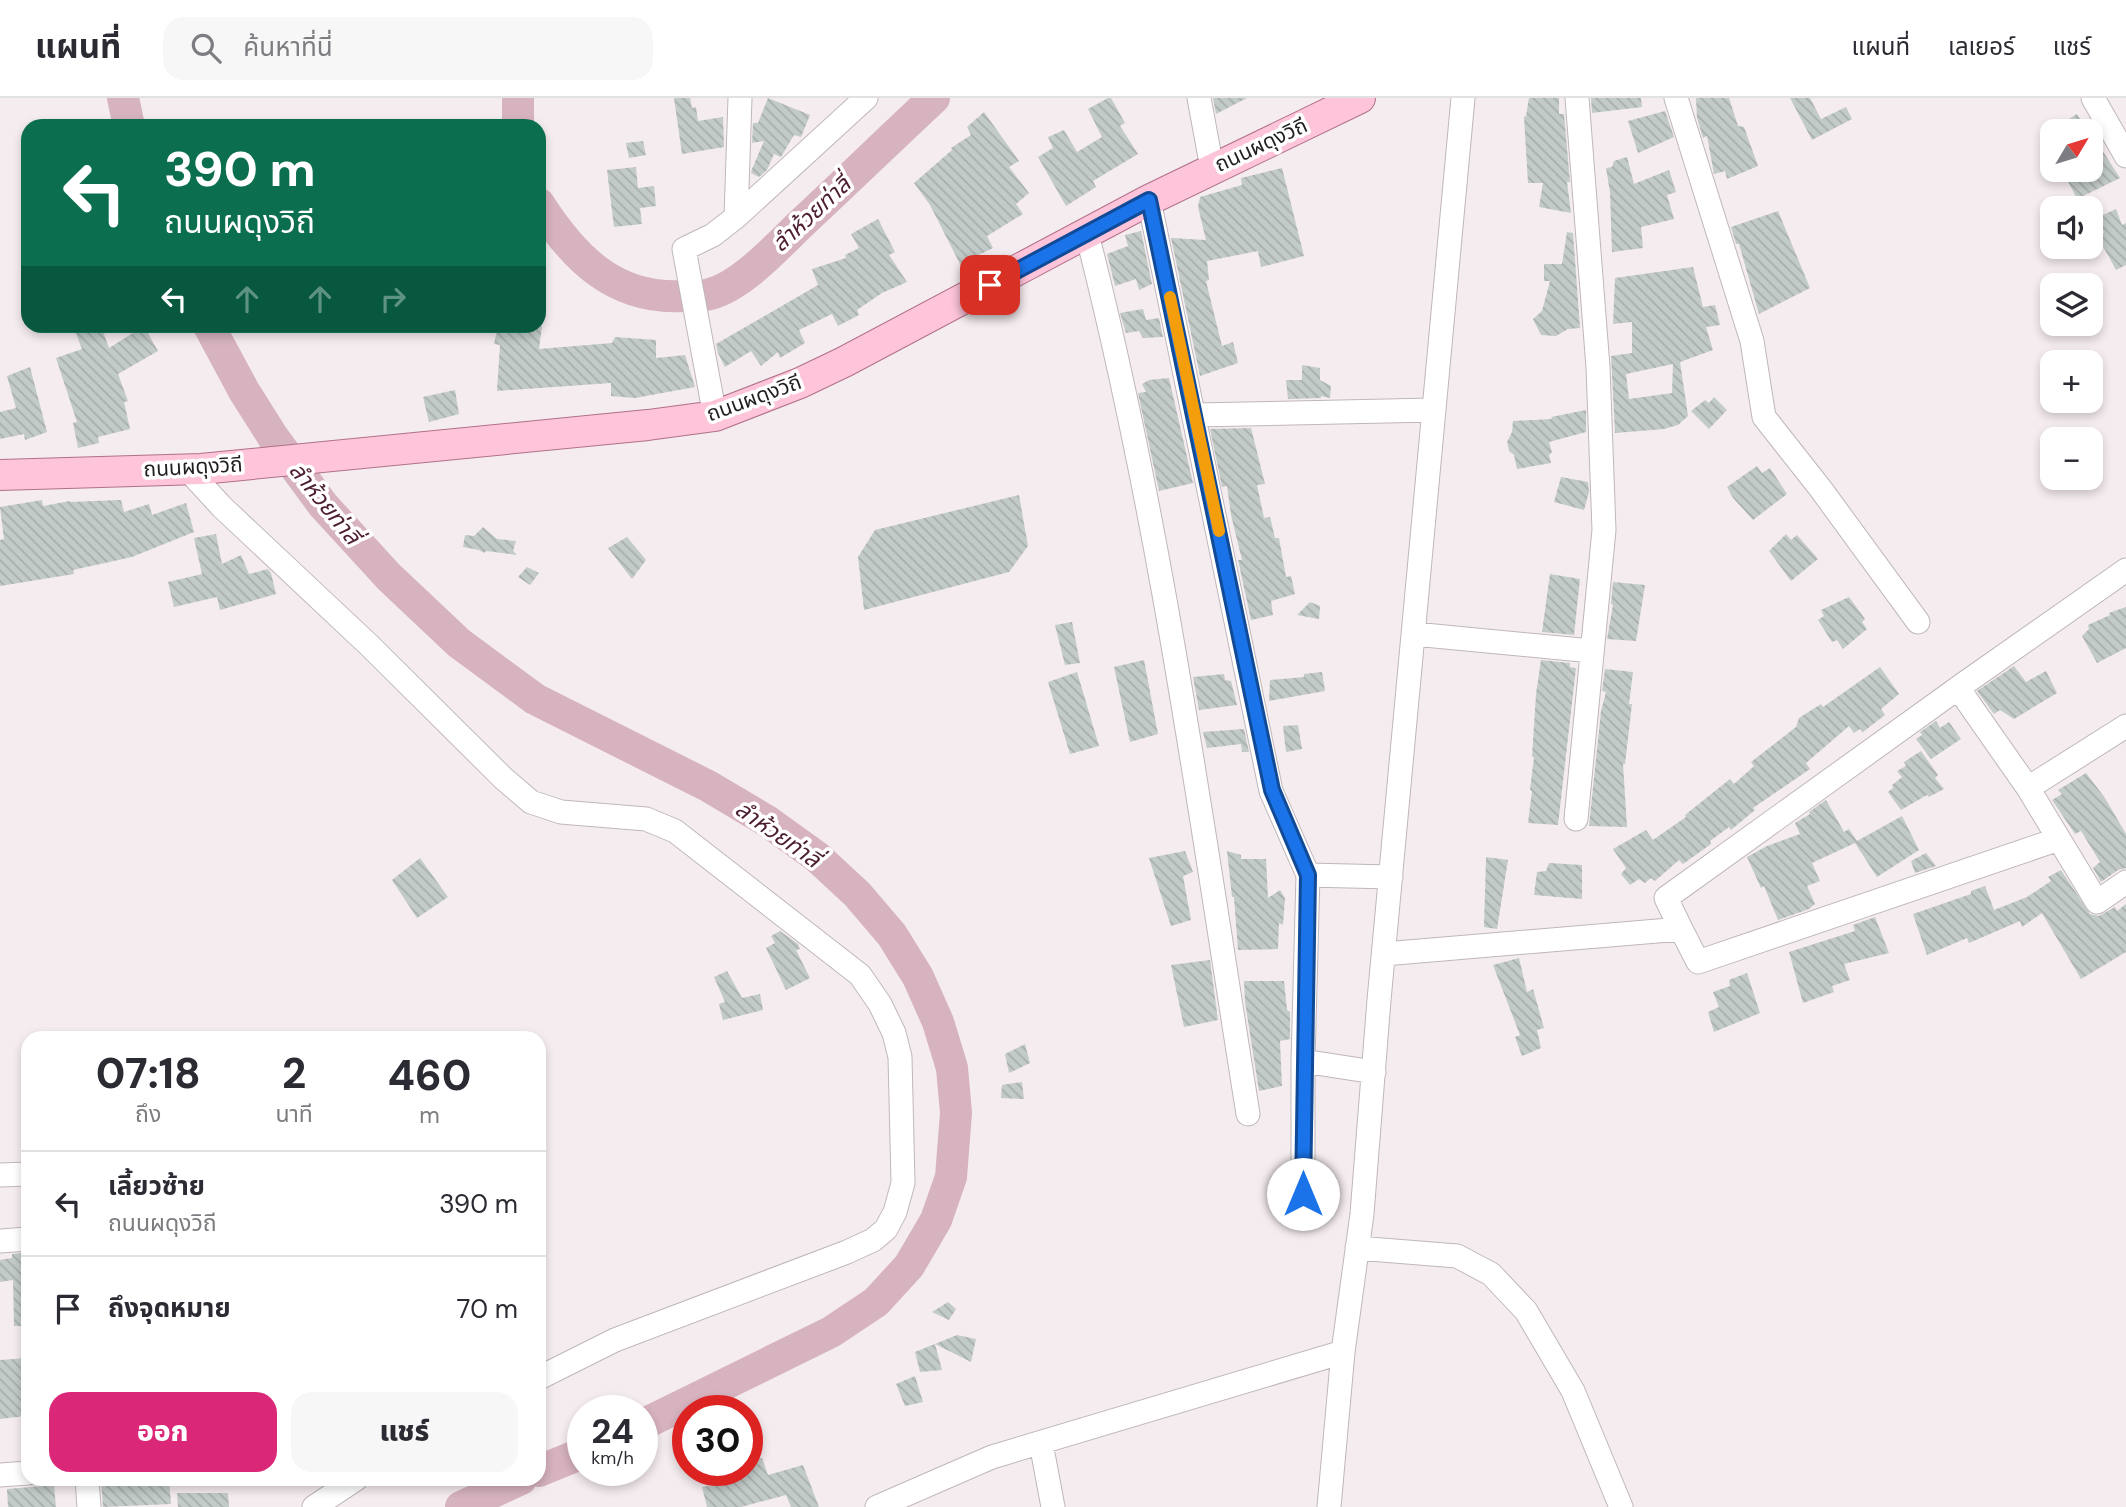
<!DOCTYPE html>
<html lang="th">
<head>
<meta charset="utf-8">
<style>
	:root { --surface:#fff; --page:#f7f7f7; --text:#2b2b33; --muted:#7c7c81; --line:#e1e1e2; --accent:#db2777 }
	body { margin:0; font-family:"DM Sans","Noto Sans Thai",sans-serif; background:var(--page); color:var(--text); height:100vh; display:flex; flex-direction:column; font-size:26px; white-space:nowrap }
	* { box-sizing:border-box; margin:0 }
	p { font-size:23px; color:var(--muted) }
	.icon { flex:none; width:38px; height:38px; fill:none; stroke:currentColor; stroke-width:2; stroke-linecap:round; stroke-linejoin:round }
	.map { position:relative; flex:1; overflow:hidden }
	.side { position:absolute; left:21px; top:933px; width:525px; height:455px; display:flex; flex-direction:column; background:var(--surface); border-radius:21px; box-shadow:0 4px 10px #0003 }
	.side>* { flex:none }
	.guide { position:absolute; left:21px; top:21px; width:525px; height:214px; border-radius:21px; box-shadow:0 4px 10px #0003; background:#0b6e4f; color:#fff; overflow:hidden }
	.needle { width:46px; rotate:52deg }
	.fabs { position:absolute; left:2040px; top:21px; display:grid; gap:14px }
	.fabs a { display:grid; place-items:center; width:63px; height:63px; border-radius:14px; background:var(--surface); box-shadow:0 4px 10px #0003; font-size:35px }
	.speed { position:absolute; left:567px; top:1297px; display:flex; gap:14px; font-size:35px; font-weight:700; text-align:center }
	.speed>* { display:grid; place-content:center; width:91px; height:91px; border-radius:50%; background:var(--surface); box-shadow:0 4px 10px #0003; line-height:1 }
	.speed small { font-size:18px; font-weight:400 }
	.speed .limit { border:10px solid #d22; background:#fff; color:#111 }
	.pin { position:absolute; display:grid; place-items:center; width:60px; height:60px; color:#fff; margin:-30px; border-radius:14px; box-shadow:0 4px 10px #0006 }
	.me { position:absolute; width:77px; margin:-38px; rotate:0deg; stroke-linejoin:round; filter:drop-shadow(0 0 5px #0008) }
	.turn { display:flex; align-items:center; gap:24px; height:147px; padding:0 28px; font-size:32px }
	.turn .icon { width:91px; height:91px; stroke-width:2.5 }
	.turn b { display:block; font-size:49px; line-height:60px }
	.lanes { display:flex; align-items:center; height:66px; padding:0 28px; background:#0003; justify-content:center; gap:35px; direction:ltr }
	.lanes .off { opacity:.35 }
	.eta { display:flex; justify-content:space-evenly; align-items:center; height:119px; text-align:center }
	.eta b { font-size:42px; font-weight:800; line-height:49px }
	.primary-button { display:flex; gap:14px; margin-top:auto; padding:14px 28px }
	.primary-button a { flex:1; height:80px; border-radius:21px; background:var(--accent); color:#fff; font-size:28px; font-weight:800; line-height:80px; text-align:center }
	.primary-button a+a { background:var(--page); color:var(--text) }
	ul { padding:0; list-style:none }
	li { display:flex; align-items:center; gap:21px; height:105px; padding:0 28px; border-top:2px solid var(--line) }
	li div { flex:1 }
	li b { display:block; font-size:26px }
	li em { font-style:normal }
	header { display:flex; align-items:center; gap:42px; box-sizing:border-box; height:98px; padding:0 35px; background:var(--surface); border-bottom:2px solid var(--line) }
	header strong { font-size:33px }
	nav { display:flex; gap:38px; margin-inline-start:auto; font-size:24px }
	.search { width:490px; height:63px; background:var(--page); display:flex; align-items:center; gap:18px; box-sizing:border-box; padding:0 24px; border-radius:21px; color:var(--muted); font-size:26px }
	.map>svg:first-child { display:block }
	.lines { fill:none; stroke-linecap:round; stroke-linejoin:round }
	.river { stroke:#d7b2bf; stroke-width:32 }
	.building { fill:url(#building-back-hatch); fill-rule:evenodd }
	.minor-casing { stroke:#bfb7ba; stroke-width:25 }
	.major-casing { stroke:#b07089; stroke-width:32 }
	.minor { stroke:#fff; stroke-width:23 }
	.major { stroke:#fec4da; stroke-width:30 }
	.route-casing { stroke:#114b97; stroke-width:18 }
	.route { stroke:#1a73e8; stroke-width:12 }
	.slow { stroke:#f59e0b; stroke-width:12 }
	.labels { text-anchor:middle; stroke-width:7; stroke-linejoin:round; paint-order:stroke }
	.street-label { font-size:21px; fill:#211e1f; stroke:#fff }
	.water-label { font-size:23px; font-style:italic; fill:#4d1e32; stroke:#fff }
</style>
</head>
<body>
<header>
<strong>แผนที่</strong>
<div class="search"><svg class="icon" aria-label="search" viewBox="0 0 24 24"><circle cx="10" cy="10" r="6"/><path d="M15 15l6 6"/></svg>ค้นหาที่นี่</div>
<nav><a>แผนที่</a><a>เลเยอร์</a><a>แชร์</a></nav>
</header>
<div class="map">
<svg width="2126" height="1409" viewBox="0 0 2126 1409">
	<defs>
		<pattern id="building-back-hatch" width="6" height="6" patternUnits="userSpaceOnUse" patternTransform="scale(1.75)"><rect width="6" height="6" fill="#c3cbc9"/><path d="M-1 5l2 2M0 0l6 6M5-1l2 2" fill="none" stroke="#a7aeac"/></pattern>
	</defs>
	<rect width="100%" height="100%" fill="#f5ecef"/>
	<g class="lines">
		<path class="river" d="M123,0L129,28
			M518,0V28
			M539,106C573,159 614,202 683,198C692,198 702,199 710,196C744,187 780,145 806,121C849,81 891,40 934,0
			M209,228L244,293L273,339L323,407L389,479L459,545L535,601L708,688L767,723L817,759L857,796L892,837L918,879L938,924L952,970L956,1015L951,1079L936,1122L909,1168L876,1204L831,1234L642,1327
			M539,1373L583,1355
			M461,1409L521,1381"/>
	</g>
	<path class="building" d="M674,0H690L692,10L696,9L698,23L723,19L724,49L682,56Z
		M768,0L810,17L801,39L794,37L781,59L774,56L767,72L759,79L751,75L752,71L764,43L752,45L753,25H758Z
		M1108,0H1111L1125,25L1120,28L1138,56L1093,83L1096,89L1066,108L1038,59L1053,50L1048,39L1064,32L1077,54L1102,39L1088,11Z
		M1213,0H1247L1216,16Z
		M1529,0H1559V16H1564L1570,84H1567L1571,115L1539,109L1543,85H1528L1524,19L1526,18Z
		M1591,0H1641L1642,9L1592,15Z
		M1696,0H1729L1738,28L1744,29L1758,68L1727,81L1725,73L1714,76L1707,38L1703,40L1697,20Z
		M1790,0H1810L1821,21L1846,9L1852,21L1812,42Z
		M1665,13L1674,39L1638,55L1628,23Z
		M984,14L1019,63L1009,69L1029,95L1016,106L1023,116L987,138L993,150L960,166L930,107L914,85L952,52L951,50L971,37L967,29Z
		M2077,16L2087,33H2050Z
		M2091,40L2095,47V41L2120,80L2079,100L2076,99L2062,72H2091Z
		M643,43L646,57L629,60L626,45Z
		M1627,59L1634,86L1669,72L1676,94L1667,97L1674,121L1641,129L1643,150L1612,154L1610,94L1606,70L1612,69L1614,63Z
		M636,69L638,90L654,88L656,108L640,110L642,126L614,129L607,72Z
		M1282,70L1304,158L1261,169L1258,153L1207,163L1209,182L1206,183L1222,248L1233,244L1238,265L1200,278L1171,140L1206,142L1198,109L1200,99L1242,87L1241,80Z
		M2116,111L2122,127L2126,125V167L2116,172L2099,141L2104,134L2096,120Z
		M1778,113L1810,190L1759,216L1739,146H1736L1731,129Z
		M878,121L895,154L889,157L907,184L882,195L857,212L859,217L838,228L832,216L799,232L805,245L780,260L778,254L761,268L751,253L725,269L718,255L716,246L818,187L812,171L846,160L845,157L859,150L851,136Z
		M1141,133L1152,186L1139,192L1136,181L1115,188L1107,156L1128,148L1125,137Z
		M1567,134L1573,135L1580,230L1568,231L1556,238L1541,237L1533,221L1542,213L1550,183H1544V166H1562Z
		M1693,169L1703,209L1715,207L1720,227L1706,229L1713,252L1680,264L1688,318L1678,327L1664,331L1615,335L1611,258L1632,255V224L1613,226L1615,180ZM1673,266L1672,295L1629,301L1626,276Z
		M1143,211L1146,222L1159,220L1163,239L1143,240L1139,233L1126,235L1120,215Z
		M73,228H101L109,250L144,228L158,253L118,276L128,303L124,304L130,331L98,339L99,345L78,350L73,325L77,324L56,260L82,251Z
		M498,228H542L539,251L612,245L615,239L656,242V260L685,257L695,289L635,300L611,298V285L497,293L500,247L494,246Z
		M1302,267L1320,270V282L1331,288L1330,300L1321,298V300L1288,301L1286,282H1302Z
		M30,269L47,334L25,342L24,336L0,341V314L16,310L7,278Z
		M1169,280L1193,385L1159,393L1138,295L1146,294L1142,286L1149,282Z
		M455,292L459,316L429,324L423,299Z
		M1714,299L1727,312L1709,331L1691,313L1705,302L1709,305Z
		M1586,312V334L1549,344L1552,354L1549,357L1551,365L1517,371L1514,357L1509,353L1507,344L1512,334L1513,323L1552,321L1551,319Z
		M1251,330L1265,386L1257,387L1264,420L1270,419L1275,440H1279L1286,479L1291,478L1295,496L1271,503L1273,517L1251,522L1238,462H1242L1231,417L1227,388L1222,389L1210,331Z
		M1757,368L1762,375L1770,370L1787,396L1753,422L1733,400L1727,389Z
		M1561,379L1588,384L1589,394L1584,412L1554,404Z
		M1019,397L1028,448L1009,474L864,512L858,459L875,432Z
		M42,402L43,408L70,403V404L121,402L124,414L149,406L152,417L186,405L194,434L132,459L73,472L74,476L0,488V442L4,441L0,409Z
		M483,429L497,441L516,443L513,453L517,457L486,453L484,455L479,452L463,449L465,437L474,438Z
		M216,436L222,466L241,457L249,476L268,471L271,475L276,496L220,512L217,499L174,509L168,484L202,476L194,440Z
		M1786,436L1791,442L1797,437L1818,461L1791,483L1769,453Z
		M627,439L646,462L632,481L608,450Z
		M527,469L539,475L530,487L518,479Z
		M1550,476L1580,481L1574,537L1542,534Z
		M1613,484L1645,487L1636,543L1607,541L1613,507L1611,506Z
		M1849,499L1865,521L1862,524L1867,531L1843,551L1837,542L1832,544L1818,522L1824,518L1821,512Z
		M1310,504L1320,508L1319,521L1297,517Z
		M2126,509V550L2097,565L2082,538L2089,531L2088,527L2110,517L2109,515Z
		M1072,524L1080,565L1065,567L1055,527Z
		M1144,562L1158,636L1130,644L1114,569Z
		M1541,562L1570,565V569L1576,570L1558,727L1528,725L1532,693L1530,692L1534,659H1532L1536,596Z
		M2014,568L2026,584L2046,573L2057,595L2014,621L2000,612L1994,616L1977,593Z
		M1880,569L1899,596L1881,611L1885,617L1863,634L1860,631L1854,635L1849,628L1806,665L1810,671L1753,710L1755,712L1731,732L1729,729L1710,743L1711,746L1683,766L1679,762L1655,783L1651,780L1645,785L1639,781L1630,787L1621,776L1626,770L1613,751L1646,732L1653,742L1686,719L1685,717L1730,681L1734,686L1754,668L1751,664L1796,629L1799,620L1821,606L1823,609Z
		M1605,571L1633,574L1629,606H1632L1625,666H1623L1627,729L1589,728L1601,613L1606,594L1602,593Z
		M1077,574L1099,648L1070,656L1048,584Z
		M1322,574L1325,593L1269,603L1270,582L1304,579V576Z
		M1224,576L1225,582L1231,583L1237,607L1199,612L1193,579Z
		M1936,623L1940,630L1949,624L1961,641L1931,661L1916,641L1922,637L1920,634Z
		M1298,627L1302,651L1286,654L1283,628Z
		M1244,631L1249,654H1242L1241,646L1207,650L1203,634Z
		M1921,653L1938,677L1935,680L1944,691L1929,699L1927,697L1901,712L1888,694L1893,690L1892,687L1902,679L1897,673L1906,668L1904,664Z
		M2086,675L2105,700L2126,736V770L2118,772L2101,784L2093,770L2100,764L2081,733L2075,736L2052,702L2062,696L2058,692Z
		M1826,702L1844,734L1849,731L1857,743L1902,718L1919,752L1877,779L1855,745L1812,765L1820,783L1807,788L1815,806L1809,811L1778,822L1764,788L1761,790L1747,759L1767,748L1800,736L1795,725L1810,716L1809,714Z
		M1185,753L1193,774L1183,778L1191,822L1171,828L1149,760Z
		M1227,753L1241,757V761H1266L1268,800L1280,792L1285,800L1283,827L1279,825L1278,851L1238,852L1234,799H1232Z
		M1926,755L1936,768L1915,775L1911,763Z
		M1486,759L1508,762L1497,831L1484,829Z
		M420,760L448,799L417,820L392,782Z
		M1549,765L1582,767V801L1534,797L1537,774L1546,773Z
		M2061,772L2090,816L2099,818L2115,809L2117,813L2126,806V854L2081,881L2042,815L2022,829L2020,823L1969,845L1967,840L1927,857L1913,816L1971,796V793L1985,788L1994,812L2027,799L2051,783L2048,779Z
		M1875,819L1889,855L1844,866L1850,882L1832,888L1834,894L1803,905L1789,854L1855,833L1853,827Z
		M780,833L798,846L800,851L796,852L810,880L786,892L766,850L775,845L771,838Z
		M1519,860L1527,894L1533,891L1544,930L1537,932L1541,950L1522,958L1515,939L1520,937L1493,867Z
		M1210,862L1218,922L1184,929L1171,867Z
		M727,873L742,900L760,896L763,912L723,922L719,906L725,904L714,879Z
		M1747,875L1760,915L1714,934L1708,914L1719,909L1713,894L1730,888L1729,882Z
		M1244,883H1284L1287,912L1290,914V941L1280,943L1282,988L1259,993L1245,904Z
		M1025,946L1030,965L1009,975L1005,956Z
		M1022,984L1024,1001L1001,1000L1002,987Z
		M22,1155L28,1192V1228H14L13,1182L0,1184V1162L12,1160V1156Z
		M948,1204L956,1211L949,1222L932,1214Z
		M957,1237L976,1241L971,1264L935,1246L942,1272L920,1274L915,1254Z
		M28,1260V1292L22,1293L26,1318L0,1321V1262Z
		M915,1278L923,1304L905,1308L896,1286Z
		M762,1360L768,1377L803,1367L819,1409H791L786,1397L741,1409H707L702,1389L735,1383L729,1372H747V1362Z
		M101,1381H169L171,1406L103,1409Z
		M54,1387L56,1409H8L7,1391Z
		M177,1395H228L229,1409H178Z"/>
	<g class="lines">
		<defs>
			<path id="minor" d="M1199,0L1212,70
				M1676,0L1752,243L1764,319L1820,390L1918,524
				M2093,0L2126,58
				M1149,102L1271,693L1308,777L1303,963
				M736,119L866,0
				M1087,136C1161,425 1201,722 1248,1016
				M1195,317L1433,312
				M715,318L684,151L713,137L736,119L740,0
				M187,371L222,409L370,548L503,680L531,704L561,714L646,721L675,733L860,877L880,906L894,935L900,959L903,1085L895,1114L886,1131L873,1142L847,1154L615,1242L539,1280
				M1414,536L1592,553
				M1958,590L2028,690L2097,804L2126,784
				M2028,690L2126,628
				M1576,721L1604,432L1598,269L1577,0
				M1308,777L1391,779
				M1681,831L1666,800L1965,585L2126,472
				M1384,856L1681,831L1698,864L2059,741
				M0,1077L28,1076
				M1303,1113V963L1374,974
				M0,1143L28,1141
				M1357,1150L1457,1158L1491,1176L1526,1213L1573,1293L1621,1409
				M1041,1345L1053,1409
				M0,1377L28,1375
				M87,1381L89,1409
				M314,1409L356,1381
				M877,1409L992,1359L1343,1254
				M1329,1409L1343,1254L1362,1116L1379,902L1463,0"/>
			<path id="major" d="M0,377L201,371L648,327L715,318L800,285L844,264L1149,102L1360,0"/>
		</defs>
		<use href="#minor" class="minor-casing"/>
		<use href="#major" class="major-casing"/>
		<use href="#minor" class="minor"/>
		<use href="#major" class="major"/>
	</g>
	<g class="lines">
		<defs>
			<path id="route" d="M990,187L1149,102L1272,692L1308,777L1303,1096"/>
		</defs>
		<use href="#route" class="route-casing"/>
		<use href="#route" class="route"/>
		<path class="slow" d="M1170,199L1219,433"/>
	</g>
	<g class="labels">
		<g class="street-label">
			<text transform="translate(1261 47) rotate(-25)" y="7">ถนนผดุงวิถี</text>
			<text transform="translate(754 300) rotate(-20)" y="7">ถนนผดุงวิถี</text>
			<text transform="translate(193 369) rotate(-3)" y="7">ถนนผดุงวิถี</text>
		</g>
		<g class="water-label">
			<text transform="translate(811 116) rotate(-43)" y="8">ลำห้วยท่าลี่</text>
			<text transform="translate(325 405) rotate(51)" y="8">ลำห้วยท่าลี่</text>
			<text transform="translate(778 736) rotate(35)" y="8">ลำห้วยท่าลี่</text>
		</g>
	</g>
</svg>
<div class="fabs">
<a><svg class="needle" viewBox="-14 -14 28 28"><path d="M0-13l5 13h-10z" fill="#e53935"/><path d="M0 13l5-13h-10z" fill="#7c7c81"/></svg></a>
<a><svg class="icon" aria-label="sound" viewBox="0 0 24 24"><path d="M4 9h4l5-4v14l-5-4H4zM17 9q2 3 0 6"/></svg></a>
<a><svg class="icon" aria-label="layers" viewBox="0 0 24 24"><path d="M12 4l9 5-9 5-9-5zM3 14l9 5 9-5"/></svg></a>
<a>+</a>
<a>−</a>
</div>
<div class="speed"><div>24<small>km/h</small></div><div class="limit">30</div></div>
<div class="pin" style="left:990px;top:187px;background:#d93025"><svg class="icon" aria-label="arrive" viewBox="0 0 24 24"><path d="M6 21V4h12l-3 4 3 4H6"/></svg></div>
<svg class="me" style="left:1303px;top:1096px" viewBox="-20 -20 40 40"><circle r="19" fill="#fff"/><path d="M0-13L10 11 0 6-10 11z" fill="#1a73e8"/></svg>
<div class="guide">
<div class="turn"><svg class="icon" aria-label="left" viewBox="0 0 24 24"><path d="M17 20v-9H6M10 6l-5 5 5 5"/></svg><div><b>390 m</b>ถนนผดุงวิถี</div></div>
<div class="lanes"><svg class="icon" aria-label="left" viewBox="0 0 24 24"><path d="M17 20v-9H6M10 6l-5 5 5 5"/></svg><svg class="icon off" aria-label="ahead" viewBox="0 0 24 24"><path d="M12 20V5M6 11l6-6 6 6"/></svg><svg class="icon off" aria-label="ahead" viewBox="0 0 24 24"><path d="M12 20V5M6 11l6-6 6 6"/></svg><svg class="icon off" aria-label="right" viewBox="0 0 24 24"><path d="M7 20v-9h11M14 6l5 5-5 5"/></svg></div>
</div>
<section class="side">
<div class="eta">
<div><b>07:18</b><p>ถึง</p></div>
<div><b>2</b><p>นาที</p></div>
<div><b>460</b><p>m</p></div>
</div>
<ul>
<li><svg class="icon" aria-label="left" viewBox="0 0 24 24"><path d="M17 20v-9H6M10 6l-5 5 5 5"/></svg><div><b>เลี้ยวซ้าย</b><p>ถนนผดุงวิถี</p></div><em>390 m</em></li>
<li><svg class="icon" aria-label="arrive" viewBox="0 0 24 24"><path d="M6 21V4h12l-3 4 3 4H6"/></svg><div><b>ถึงจุดหมาย</b></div><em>70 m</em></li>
</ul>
<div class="primary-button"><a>ออก</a><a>แชร์</a></div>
</section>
</div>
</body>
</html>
